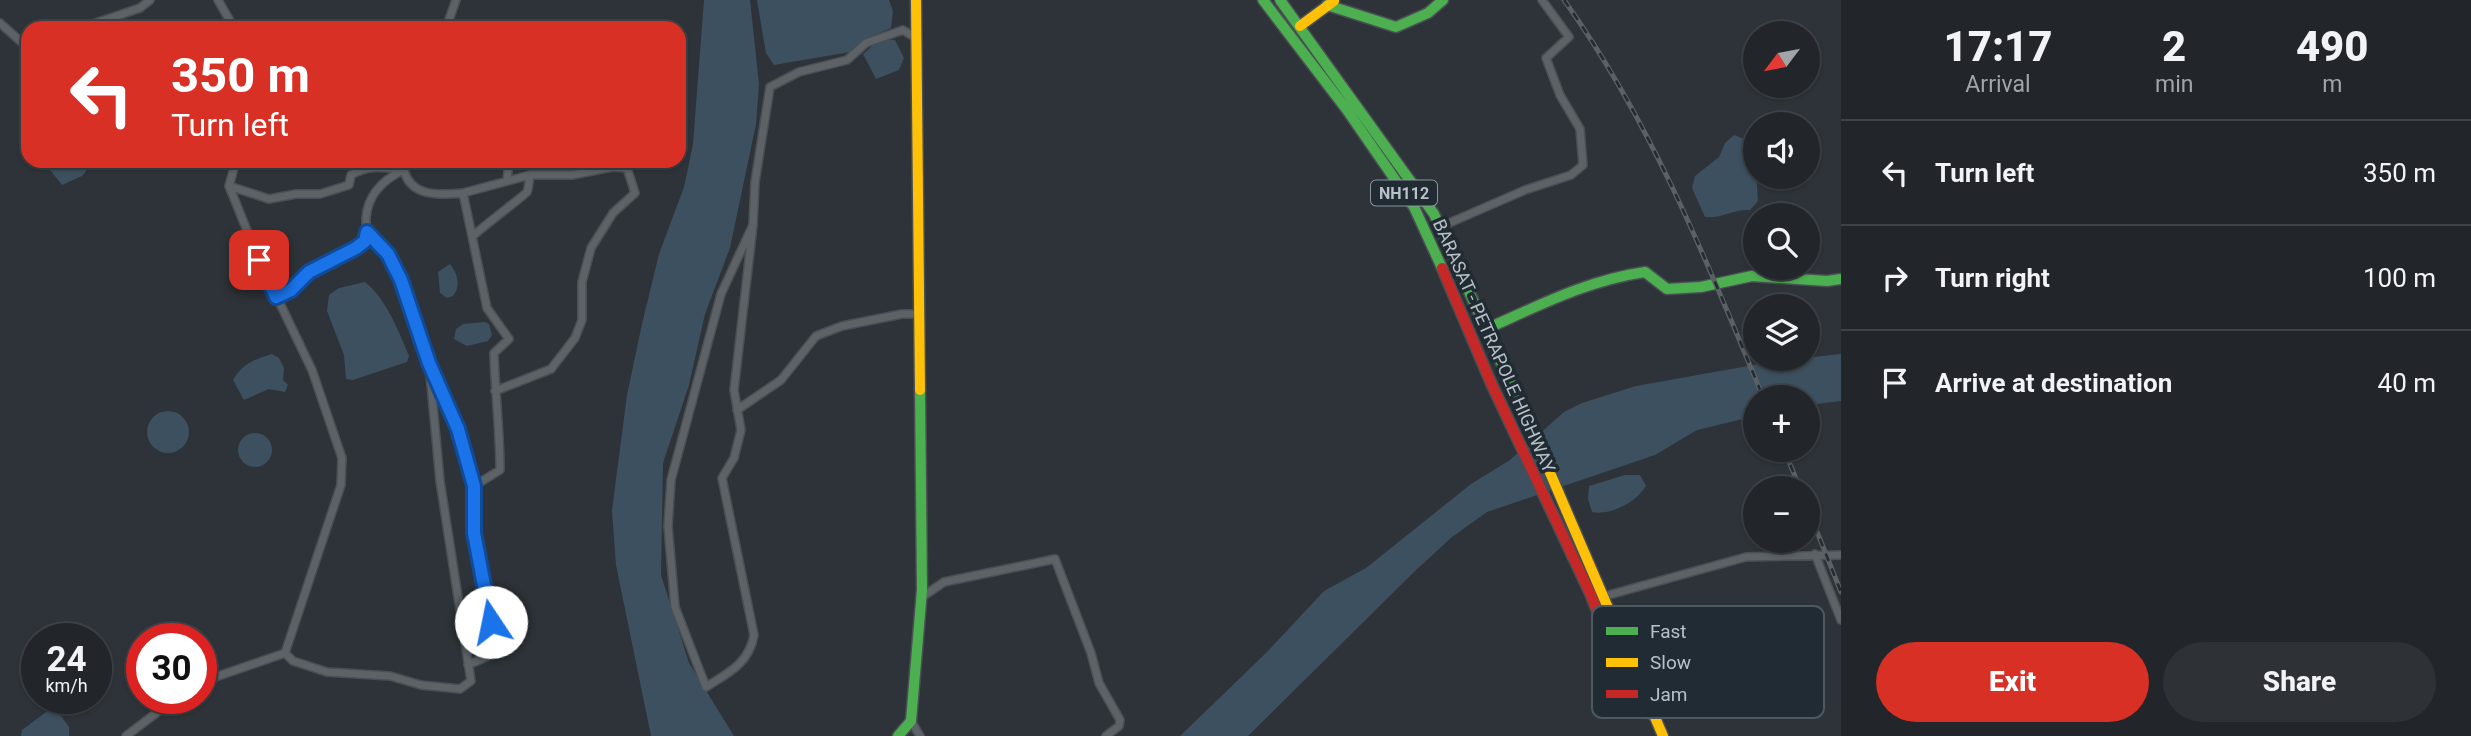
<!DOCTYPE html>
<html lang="en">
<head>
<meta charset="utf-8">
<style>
	:root { --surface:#22262a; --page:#2e3236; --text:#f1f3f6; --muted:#a2a5a8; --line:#3f4347; --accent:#d93025 }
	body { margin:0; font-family:Roboto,sans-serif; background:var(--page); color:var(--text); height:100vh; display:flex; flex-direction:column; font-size:26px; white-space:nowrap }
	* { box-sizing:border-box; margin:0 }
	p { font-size:23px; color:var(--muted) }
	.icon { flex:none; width:38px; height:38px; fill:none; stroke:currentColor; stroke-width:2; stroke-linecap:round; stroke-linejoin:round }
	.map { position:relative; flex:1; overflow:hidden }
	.details { display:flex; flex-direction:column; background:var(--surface); width:630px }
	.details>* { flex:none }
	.guide { position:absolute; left:21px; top:21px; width:665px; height:147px; border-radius:21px; box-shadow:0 2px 5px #0004,0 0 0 2px var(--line); background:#d93025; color:#fff; overflow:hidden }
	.needle { width:46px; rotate:238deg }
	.controls { position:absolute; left:1743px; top:21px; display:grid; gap:14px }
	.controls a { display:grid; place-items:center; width:77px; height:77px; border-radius:50%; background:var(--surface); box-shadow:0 2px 5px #0004,0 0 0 2px var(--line); font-size:35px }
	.speed { position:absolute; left:21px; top:623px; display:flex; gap:14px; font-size:35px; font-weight:700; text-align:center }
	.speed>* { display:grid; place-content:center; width:91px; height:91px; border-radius:50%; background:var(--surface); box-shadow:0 2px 5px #0004,0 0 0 2px var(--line); line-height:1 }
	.speed small { font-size:18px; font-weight:400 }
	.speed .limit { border:10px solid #d22; background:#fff; color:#111 }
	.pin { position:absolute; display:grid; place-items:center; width:60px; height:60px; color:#fff; margin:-30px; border-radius:14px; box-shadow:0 4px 10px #0006 }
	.me { position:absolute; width:77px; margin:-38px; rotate:349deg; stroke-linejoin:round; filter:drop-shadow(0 0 5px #0008) }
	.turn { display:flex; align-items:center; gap:24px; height:147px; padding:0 35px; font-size:32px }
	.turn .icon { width:91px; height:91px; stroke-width:2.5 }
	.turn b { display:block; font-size:49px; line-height:60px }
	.eta { display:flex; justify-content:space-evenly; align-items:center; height:119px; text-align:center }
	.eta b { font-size:42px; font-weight:800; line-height:49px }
	.primary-button { display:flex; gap:14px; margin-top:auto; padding:14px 35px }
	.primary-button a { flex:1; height:80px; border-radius:42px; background:var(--accent); color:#fff; font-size:28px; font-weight:800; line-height:80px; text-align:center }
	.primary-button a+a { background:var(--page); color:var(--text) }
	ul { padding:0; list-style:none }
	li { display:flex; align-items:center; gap:21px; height:105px; padding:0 35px; border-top:2px solid var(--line) }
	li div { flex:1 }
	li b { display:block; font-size:26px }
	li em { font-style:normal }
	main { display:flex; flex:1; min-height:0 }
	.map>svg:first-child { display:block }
	.water { fill:#3c505f }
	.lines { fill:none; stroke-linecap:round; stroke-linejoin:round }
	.street-casing { stroke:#4a4f53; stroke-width:10 }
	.fast-casing { stroke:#4a4f53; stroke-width:13 }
	.slow-casing { stroke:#4a4f53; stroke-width:13 }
	.jam-casing { stroke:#4a4f53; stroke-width:13 }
	.street { stroke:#5c6266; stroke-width:7 }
	.fast { stroke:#4caf50; stroke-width:10 }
	.slow { stroke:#ffc107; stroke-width:10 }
	.jam { stroke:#c62828; stroke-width:10 }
	.rail-casing { stroke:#5a6064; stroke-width:5 }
	.rail { stroke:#202b33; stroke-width:2.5; stroke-dasharray:8; stroke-linecap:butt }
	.route-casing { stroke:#114b97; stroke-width:18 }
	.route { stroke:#1a73e8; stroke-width:12 }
	.labels { text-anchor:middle; stroke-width:7; stroke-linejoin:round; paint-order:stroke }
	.shield { fill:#202b33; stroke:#8a949b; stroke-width:2 }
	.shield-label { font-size:16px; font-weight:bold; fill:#b8c1c8 }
	.street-label { font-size:18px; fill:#b8c1c8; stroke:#202b33 }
	.key { fill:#202b33; stroke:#4e5860; stroke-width:2 }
	.key-label { font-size:19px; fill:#b8c1c8 }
</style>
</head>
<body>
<main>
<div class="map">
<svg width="1841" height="736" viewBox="0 0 1841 736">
	<rect width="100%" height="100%" fill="#2d3338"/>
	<path class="water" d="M704,0H750L759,84L756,124L730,248L705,314L689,385L663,463L661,575L689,663L734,736H651L616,565L612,510L627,395L642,324L659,254L684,187L693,144Z
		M757,0H889L893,11L891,28L872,36L850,52L774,65L766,53Z
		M886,39L895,40L904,58L899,70L876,79L863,54L878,41Z
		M1734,135L1747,140L1755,156L1758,201L1750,210C1733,209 1721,219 1705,217L1692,188L1695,176L1719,157L1725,143Z
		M55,161H89L90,166L82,176L62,185L50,170Z
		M450,264C458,274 461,286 453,296L447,298L440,293L438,272Z
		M365,282C387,300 398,330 409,356L407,362L353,380L346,379L344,355L327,311L329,295L339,288Z
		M485,322L489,324L492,335L488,341L467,346L454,339L456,329L463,324Z
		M272,354L279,358L284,368L283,380L288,385L285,392L269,389L244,400L233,380C242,364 255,359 272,354Z
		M1841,354V401L1808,405V397H1755V416L1697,430L1655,455L1487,512L1452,537L1414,572L1248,736H1180L1267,652L1324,591L1366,568L1471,484L1510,460L1564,412L1582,403L1636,386L1776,361Z
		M147 432a21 21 0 1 1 42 0a21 21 0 1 1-42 0Z
		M238 450a17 17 0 1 1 34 0a17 17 0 1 1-34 0Z
		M1625,475H1640L1646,486C1636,502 1611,516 1592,512L1588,499L1589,486Z
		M46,712H58L69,727V736H21L22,730Z"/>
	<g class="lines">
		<defs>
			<path id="street" d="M218,0L234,28
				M0,23L28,48
				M81,28L140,8L150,0
				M446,28L456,0
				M403,161C404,196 435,196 463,193
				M507,181L509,161
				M229,186L269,199L296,194H320L349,185L351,175C367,165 384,167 403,170
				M753,225L721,294L671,480L668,526L675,607L706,687C730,672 749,663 754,635L722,478L734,458L741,430L734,390L753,225L755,182L770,87L799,72L847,60L866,43L903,30L916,38
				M1440,227L1525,190L1571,175L1583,165L1580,129L1560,95L1546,58L1569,37L1542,0
				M473,236C482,227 525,195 527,192C529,187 529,180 530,175
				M276,297L291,290L309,272L365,241C367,233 366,227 366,218C368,194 383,180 403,170
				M432,368L459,429L474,486V533L495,640V653L468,665
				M737,410L781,380L816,336L842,326L902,314H920
				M474,486L500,470C500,431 495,392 494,353L509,339L487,308L463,193L530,175H572L612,167L627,168L635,193L613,213L591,248L582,282V320L575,338L551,369L495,391
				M1815,554L1841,620
				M1605,596L1746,557L1841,555
				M922,597L944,582L1055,559L1091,653L1099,683L1120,720L1119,726L1106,736
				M285,653L293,661L327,672L390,676L421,685L460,689L471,681L440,481L429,363L401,280L388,254L367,232
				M201,682L285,653L341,485L342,458L312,370L259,260L229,186L236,161
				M911,721L920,736
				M126,736L176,698"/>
			<path id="fast" d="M1263,0L1347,110L1414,207L1442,268
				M1280,0L1434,214L1536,440
				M1327,5L1396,27L1428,13L1443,0
				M1486,329C1538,306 1588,280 1645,272L1667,289L1701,287L1752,276L1827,281L1841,279
				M898,736L911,721L922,590L920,390"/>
			<path id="slow" d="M916,0L920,390
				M1300,26L1334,1
				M1536,440L1663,736"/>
			<path id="jam" d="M1442,268L1491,383L1590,593L1621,672L1651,714"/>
		</defs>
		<use href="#street" class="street-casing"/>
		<use href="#fast" class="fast-casing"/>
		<use href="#slow" class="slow-casing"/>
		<use href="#jam" class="jam-casing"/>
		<use href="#street" class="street"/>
		<use href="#fast" class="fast"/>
		<use href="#slow" class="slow"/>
		<use href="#jam" class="jam"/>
		<defs>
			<path id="rail" d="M1564,0C1650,120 1707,261 1763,397
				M1784,450L1800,488
				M1808,509L1841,592"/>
		</defs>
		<use href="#rail" class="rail-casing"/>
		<use href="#rail" class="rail"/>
	</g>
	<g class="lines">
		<defs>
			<path id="route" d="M259,260L276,297L291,290L309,272L356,248L365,241L367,232L388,254L401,280L429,363L458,429L474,486V533L491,622"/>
		</defs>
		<use href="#route" class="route-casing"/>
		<use href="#route" class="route"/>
	</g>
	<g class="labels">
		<rect class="shield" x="1371" y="180.5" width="66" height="25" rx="5"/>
		<g class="shield-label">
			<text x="1404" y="199">NH112</text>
		</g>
		<g class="street-label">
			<text transform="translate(1494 346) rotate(66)" y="6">BARASAT - PETRAPOLE HIGHWAY</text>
		</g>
	</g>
	<rect x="1592" y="606" width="232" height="112" rx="10" class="key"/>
	<rect x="1606" y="627" width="32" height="8" fill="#4caf50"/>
	<rect x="1606" y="658" width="32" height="9" fill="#ffc107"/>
	<rect x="1606" y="690" width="32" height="8" fill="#c62828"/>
	<g class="key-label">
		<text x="1650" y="638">Fast</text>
		<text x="1650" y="669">Slow</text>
		<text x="1650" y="701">Jam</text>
	</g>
</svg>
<div class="controls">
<a><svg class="needle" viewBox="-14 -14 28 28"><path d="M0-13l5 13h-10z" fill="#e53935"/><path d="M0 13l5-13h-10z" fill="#a2a5a8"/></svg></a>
<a><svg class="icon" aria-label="sound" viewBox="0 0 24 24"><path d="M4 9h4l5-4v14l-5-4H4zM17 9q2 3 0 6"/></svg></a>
<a><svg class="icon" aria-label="search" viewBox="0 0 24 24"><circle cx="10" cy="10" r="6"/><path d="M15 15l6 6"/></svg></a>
<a><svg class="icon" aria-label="layers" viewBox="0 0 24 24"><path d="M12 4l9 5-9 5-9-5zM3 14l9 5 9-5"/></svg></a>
<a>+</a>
<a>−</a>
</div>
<div class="speed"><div>24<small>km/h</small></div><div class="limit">30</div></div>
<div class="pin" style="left:259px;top:260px;background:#d93025"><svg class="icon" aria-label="arrive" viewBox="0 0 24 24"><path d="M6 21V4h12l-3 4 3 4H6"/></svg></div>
<svg class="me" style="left:491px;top:622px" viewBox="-20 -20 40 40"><circle r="19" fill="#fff"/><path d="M0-13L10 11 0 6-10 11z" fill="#1a73e8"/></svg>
<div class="guide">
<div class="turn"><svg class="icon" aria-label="left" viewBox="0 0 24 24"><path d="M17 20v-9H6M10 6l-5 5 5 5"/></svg><div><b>350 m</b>Turn left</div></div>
</div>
</div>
<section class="details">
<div class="eta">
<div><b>17:17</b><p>Arrival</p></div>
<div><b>2</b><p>min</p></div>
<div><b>490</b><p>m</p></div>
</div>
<ul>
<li><svg class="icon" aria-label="left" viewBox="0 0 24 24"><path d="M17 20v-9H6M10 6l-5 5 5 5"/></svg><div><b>Turn left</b></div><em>350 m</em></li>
<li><svg class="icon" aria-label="right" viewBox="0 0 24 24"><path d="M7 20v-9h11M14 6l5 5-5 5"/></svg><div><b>Turn right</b></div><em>100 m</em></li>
<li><svg class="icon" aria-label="arrive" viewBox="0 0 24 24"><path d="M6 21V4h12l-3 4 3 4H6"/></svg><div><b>Arrive at destination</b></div><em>40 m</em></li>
</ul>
<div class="primary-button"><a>Exit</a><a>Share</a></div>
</section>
</main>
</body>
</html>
